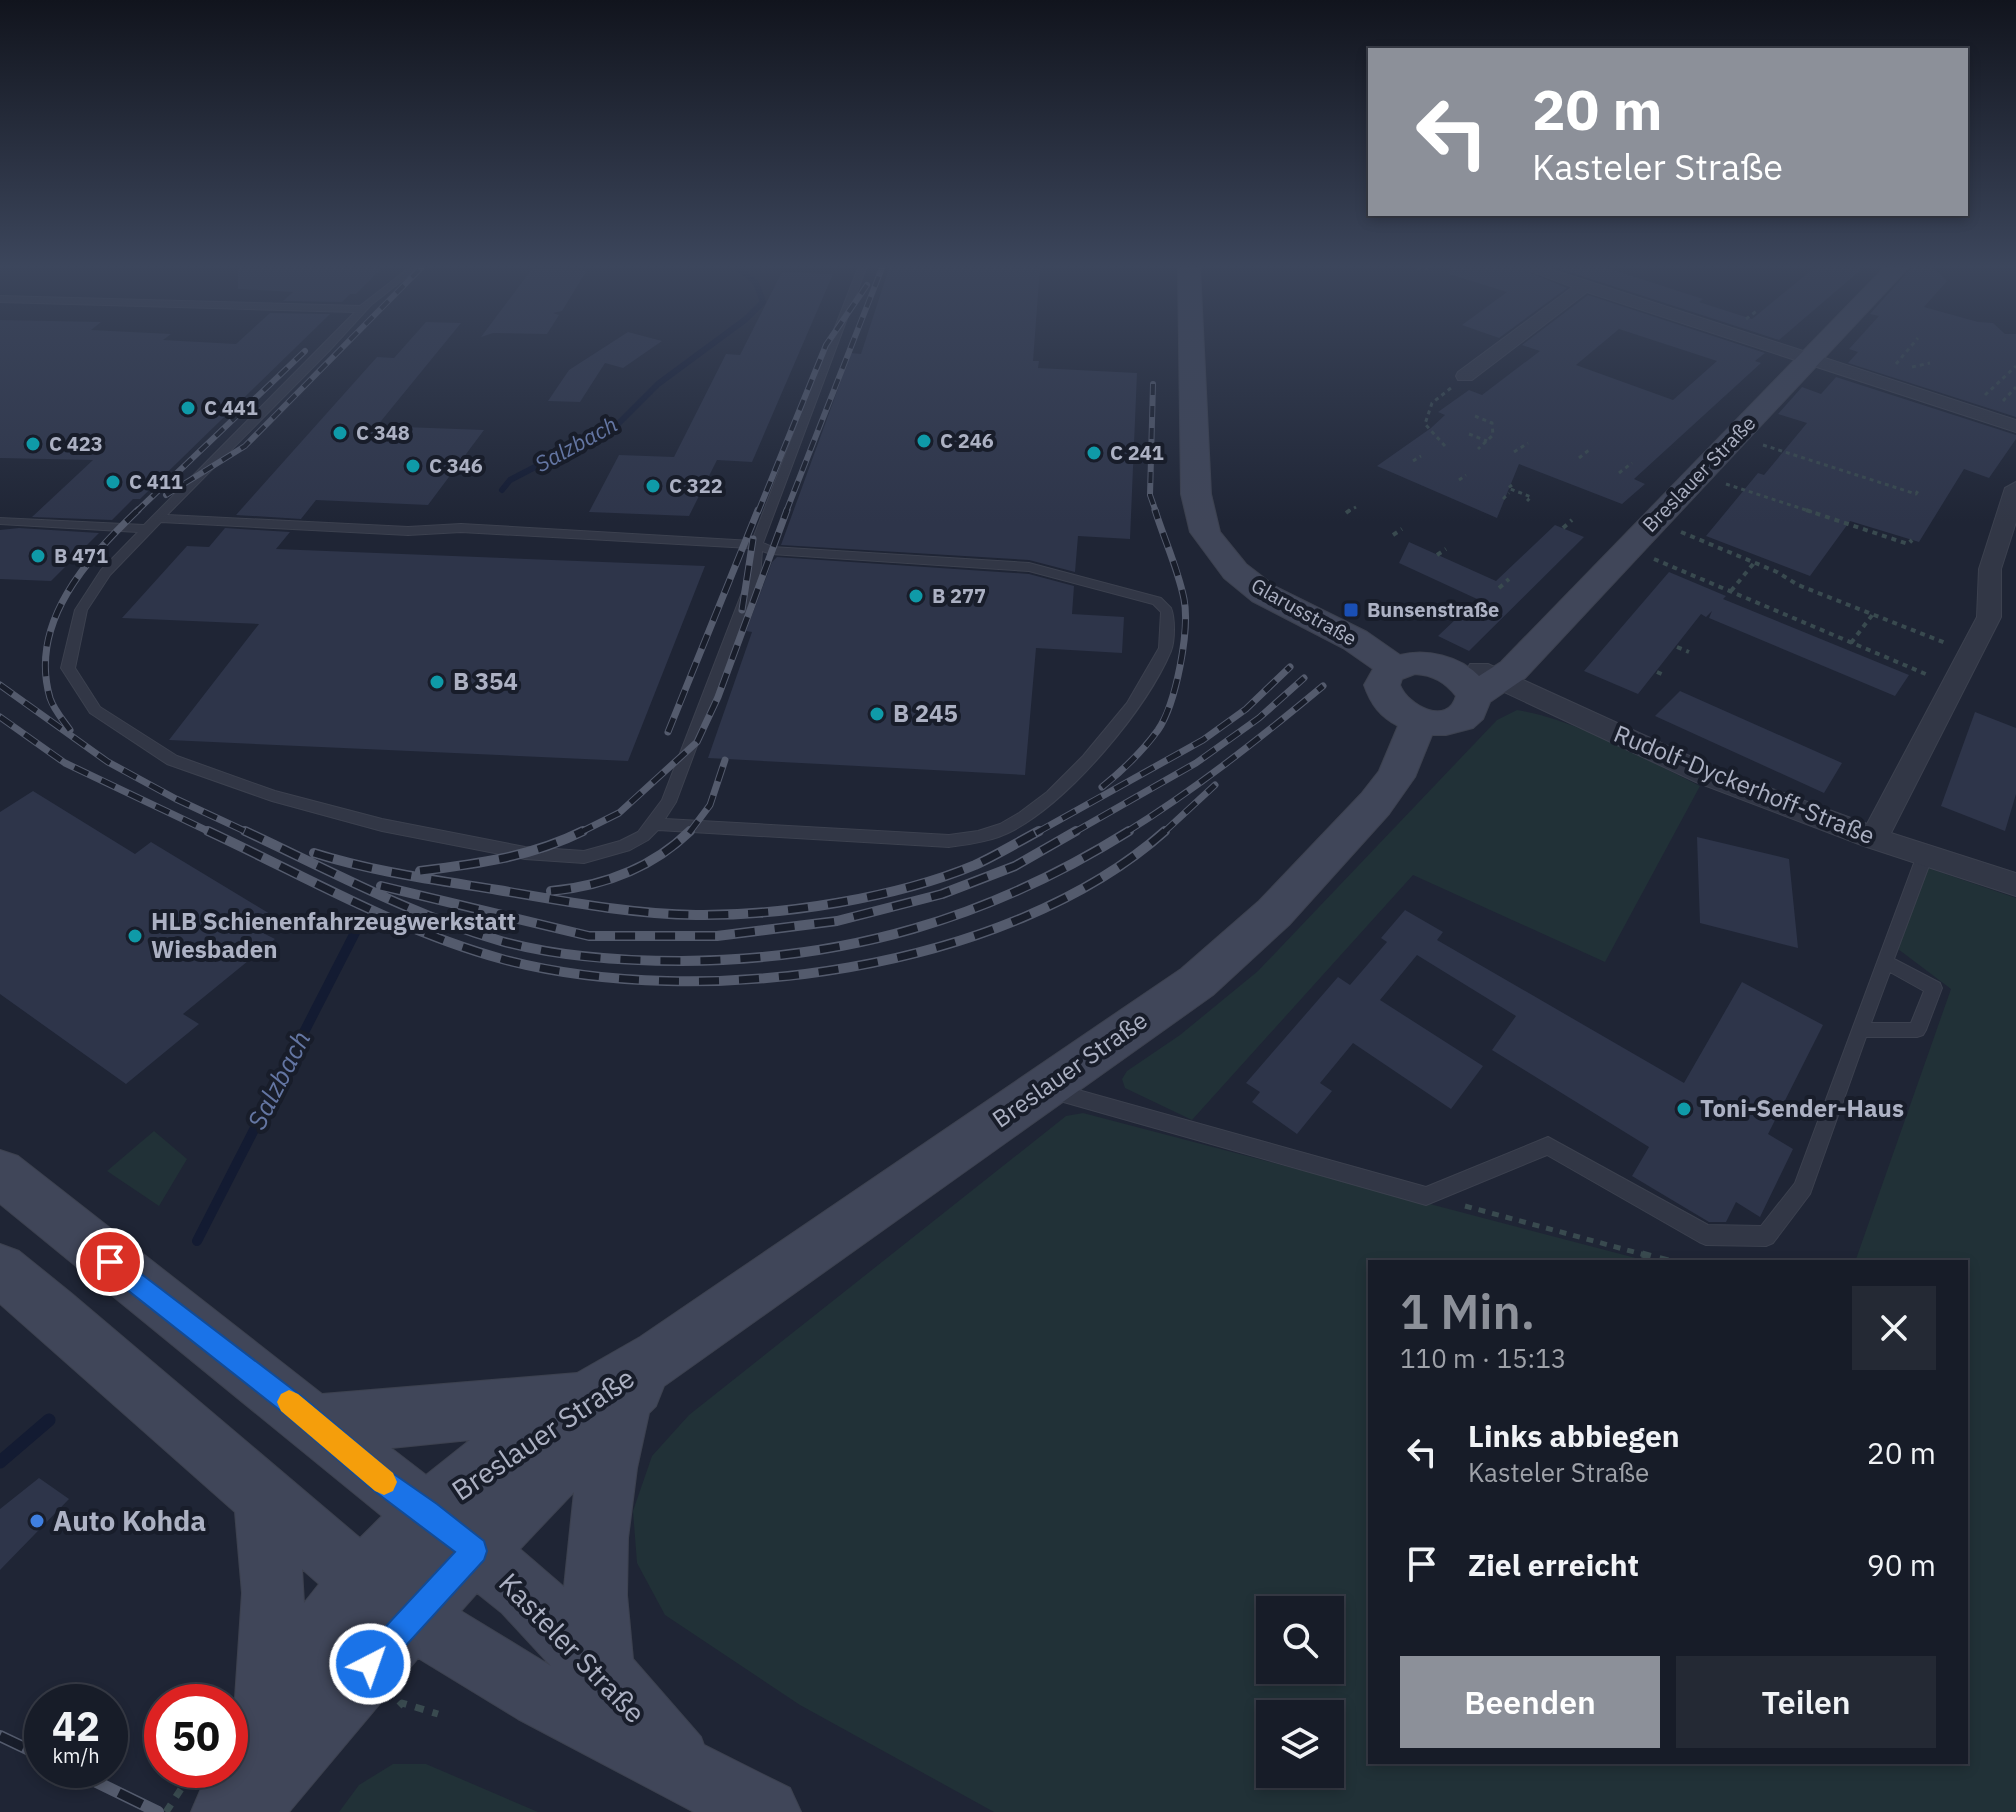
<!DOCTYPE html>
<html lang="de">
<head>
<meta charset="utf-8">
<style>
	:root { --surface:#171c28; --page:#242934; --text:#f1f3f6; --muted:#9ea1a8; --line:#363a45; --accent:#8c9099 }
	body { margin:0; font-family:"IBM Plex Sans",sans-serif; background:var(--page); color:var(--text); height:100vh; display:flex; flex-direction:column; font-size:30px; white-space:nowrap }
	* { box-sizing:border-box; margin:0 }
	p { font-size:26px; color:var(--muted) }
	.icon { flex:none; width:44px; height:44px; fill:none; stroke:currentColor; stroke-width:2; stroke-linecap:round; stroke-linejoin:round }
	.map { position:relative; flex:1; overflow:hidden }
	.panel { position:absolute; left:1368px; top:1260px; width:600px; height:504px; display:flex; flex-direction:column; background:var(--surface); border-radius:0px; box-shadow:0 4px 12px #0003,0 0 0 2px var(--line) }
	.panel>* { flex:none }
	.hud { position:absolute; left:1368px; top:48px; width:600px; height:168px; border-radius:0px; box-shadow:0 4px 12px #0003,0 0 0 2px var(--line); background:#8c9099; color:#fff; overflow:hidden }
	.controls { position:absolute; left:1256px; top:1596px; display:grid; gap:16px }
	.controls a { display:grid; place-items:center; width:88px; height:88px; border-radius:0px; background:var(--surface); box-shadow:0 4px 12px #0003,0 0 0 2px var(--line); font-size:40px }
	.speed { position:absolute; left:24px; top:1684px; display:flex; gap:16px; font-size:40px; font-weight:700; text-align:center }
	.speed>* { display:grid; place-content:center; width:104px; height:104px; border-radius:50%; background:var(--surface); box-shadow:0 4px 12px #0003,0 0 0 2px var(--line); line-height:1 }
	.speed small { font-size:20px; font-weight:400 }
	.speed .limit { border:12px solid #d22; background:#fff; color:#111 }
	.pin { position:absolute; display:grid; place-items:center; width:68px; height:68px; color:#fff; margin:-34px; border:4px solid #fff; border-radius:50%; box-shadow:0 2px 8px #0007 }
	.me { position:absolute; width:88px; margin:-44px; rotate:41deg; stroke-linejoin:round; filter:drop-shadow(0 0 6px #0008) }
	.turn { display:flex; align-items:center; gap:28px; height:168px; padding:0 32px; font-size:36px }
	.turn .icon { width:104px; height:104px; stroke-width:2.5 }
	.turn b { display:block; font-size:56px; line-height:68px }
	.round { display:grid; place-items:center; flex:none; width:84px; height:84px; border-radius:0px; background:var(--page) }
	.summary { display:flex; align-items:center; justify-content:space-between; height:136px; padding:0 32px }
	h1 { font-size:48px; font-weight:600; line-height:60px; color:var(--accent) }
	.cta { display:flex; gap:16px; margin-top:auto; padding:16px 32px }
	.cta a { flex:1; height:92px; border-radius:0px; background:var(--accent); color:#fff; font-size:32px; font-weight:600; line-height:92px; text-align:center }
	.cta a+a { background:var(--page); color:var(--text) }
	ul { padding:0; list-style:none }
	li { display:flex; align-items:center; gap:24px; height:112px; padding:0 32px }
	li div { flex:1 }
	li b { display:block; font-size:30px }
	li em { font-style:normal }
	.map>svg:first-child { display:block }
	.green { fill:#213137; fill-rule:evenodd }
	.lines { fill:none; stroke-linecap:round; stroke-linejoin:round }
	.stream-far2 { stroke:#131b32; stroke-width:6 }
	.stream-far1 { stroke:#131b32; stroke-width:10 }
	.stream { stroke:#131b32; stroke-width:13 }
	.building { fill:#2e354a; fill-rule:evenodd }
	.lane-casing { stroke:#3c414f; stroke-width:2 }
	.street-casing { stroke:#3c414f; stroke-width:2 }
	.secondary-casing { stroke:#3c414f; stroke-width:2 }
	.path-far3 { stroke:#394a4f; stroke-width:3; stroke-dasharray:4 4; stroke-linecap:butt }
	.path-far2 { stroke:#394a4f; stroke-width:4; stroke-dasharray:5 5; stroke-linecap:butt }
	.path-far1 { stroke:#394a4f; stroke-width:5; stroke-dasharray:7 7; stroke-linecap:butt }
	.path { stroke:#394a4f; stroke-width:7; stroke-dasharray:9 9; stroke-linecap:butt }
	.lane { fill:#323746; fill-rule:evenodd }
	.street { fill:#323746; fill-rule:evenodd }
	.secondary { fill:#404659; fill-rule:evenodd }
	.rail-far3-casing { stroke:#545b6d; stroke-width:6 }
	.rail-far2-casing { stroke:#545b6d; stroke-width:7 }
	.rail-far1-casing { stroke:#545b6d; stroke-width:10 }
	.rail-casing { stroke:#545b6d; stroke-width:12 }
	.rail-far3 { stroke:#181d2a; stroke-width:4; stroke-dasharray:11; stroke-linecap:butt }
	.rail-far2 { stroke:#181d2a; stroke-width:5; stroke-dasharray:15; stroke-linecap:butt }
	.rail-far1 { stroke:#181d2a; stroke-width:7; stroke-dasharray:20; stroke-linecap:butt }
	.rail { stroke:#181d2a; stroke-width:9; stroke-dasharray:26; stroke-linecap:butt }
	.route { fill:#1a73e8; stroke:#114b97; stroke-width:2 }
	.slow { fill:#f59e0b }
	.culture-dot { fill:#0f9aa8; stroke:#181d2a; stroke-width:3 }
	.transit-dot { fill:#1a4fb4; stroke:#181d2a; stroke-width:3 }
	.shop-dot { fill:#3f7fe0; stroke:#181d2a; stroke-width:3 }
	.labels { text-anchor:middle; stroke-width:8; stroke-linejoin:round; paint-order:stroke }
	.far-poi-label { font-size:20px; font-weight:bold; fill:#acb1c3; stroke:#181d2a; text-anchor:start }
	.far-street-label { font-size:20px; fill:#acb1c3; stroke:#181d2a }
	.far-water-label { font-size:22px; font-style:italic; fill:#6476a3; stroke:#181d2a }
	.poi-label { font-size:24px; font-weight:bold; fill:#acb1c3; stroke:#181d2a; text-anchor:start }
	.street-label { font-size:24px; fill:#acb1c3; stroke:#181d2a }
	.water-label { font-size:26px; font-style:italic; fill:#6476a3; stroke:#181d2a }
	.near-street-label { font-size:28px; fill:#acb1c3; stroke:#181d2a }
	.near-poi-label { font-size:28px; font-weight:bold; fill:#acb1c3; stroke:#181d2a; text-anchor:start }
</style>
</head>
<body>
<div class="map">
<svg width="2016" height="1812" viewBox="0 0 2016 1812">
	<rect width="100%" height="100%" fill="#1f2535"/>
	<path class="green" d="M1517,710C1578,720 1644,759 1700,786L1605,962L1413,875L1192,1120L1125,1088L1122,1079L1127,1071L1180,1035L1258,971L1497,720Z
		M1925,867L2016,898V1812H994L800,1705L665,1615L637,1563L633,1511L652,1456L689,1415L1066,1116L1083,1113L1651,1262H1370V1762H1966V1262H1855L1951,989L1898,949ZM1270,1610H1330V1670H1270ZM1270,1714H1330V1774H1270Z
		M154,1131L187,1159L159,1206L107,1171Z
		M393,1764H426L538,1812H339L359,1785Z"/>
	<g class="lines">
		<path class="stream-far2" d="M502,490L510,480L618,424L658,384L746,319L763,302L756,283L738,268"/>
		<path class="stream-far1" d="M197,1241L362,919"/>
		<path class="stream" d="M0,1462L49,1420"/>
	</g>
	<path class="building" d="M238,268H382L356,294H350L342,302L283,301L293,292L238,289Z
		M889,268H1040L1033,361H1039L1038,368L1137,373L1130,539L1078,536L1075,572L1029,560L781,545L851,353L861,354Z
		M1450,268H1519L1567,288L1499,338L1462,325L1507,292L1449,274Z
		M1557,268H1607L1703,299L1699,302L1752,319L1814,268H1863L1779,340Z
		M1911,268H1933L1947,281L1924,307L1978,322L1993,323L2005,334H2016V417L1848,363L1858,352L1849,349L1879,316L1870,314Z
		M532,269L587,270L562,311L553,313L559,315L547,334L493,333L481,337Z
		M782,272L833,274L752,462L717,460L689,516L589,512L619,455L674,457L726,354L740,355Z
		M1588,295L1765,353L1755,361L1761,363L1634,479L1645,484L1622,504L1519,464L1497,518L1377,466L1431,428L1445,415L1438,412L1469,390L1482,395L1540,351L1522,345ZM1619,329L1717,361L1673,400L1576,365Z
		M270,313L330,314L140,499H133L112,520L32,517L93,460L0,458V320L101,322L91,330L171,334L163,340L236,344Z
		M426,322L461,323L377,426L484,430L428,505L316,500L301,519L236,515L377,357L394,358Z
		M628,332L662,341L623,368L605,363L580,402L548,401L569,370Z
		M1836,377L2016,435V439L1989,478L1964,469L1919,542L1850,521L1810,576L1706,536L1758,473L1764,475L1807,423L1778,414L1802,387L1821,394Z
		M1555,525L1584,537L1469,651L1438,636L1477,599L1399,563L1409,542L1496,581Z
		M19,528L99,533L51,581L0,579V530Z
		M225,528L290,532L276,549L705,566L628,761L169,740L259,624L122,618L187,546L209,547Z
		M777,557L1029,574L1074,586L1072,614L1124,617L1122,653L1036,648L1025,775L708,758L752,632L746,631L772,562Z
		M1669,572L1726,596L1723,599L1909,675L1895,696L1709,618L1712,611L1706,617L1701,614L1638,694L1584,671Z
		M1680,691L1842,763L1824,793L1655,716Z
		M1975,712L2016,728V794L2005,831L1941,806Z
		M33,791L135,854L151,842L280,920L263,933L275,939L183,1014L199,1024L126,1084L0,994V812Z
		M1697,837L1789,859L1798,948L1700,923Z
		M1405,910L1443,932L1437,940L1684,1083L1742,982L1823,1025L1768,1134L1793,1149L1760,1217L1736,1202L1726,1222H1709L1632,1176L1649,1147L1492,1050L1516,1016L1417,955L1380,1000L1483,1066L1451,1109L1353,1043L1320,1083L1332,1091L1297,1134L1252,1102L1260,1092L1246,1083L1338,977L1350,985L1387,942L1381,938Z
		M39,1478L69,1499L0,1570V1509Z"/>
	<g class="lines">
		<defs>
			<path id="lane" d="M409,268H418L371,305L329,351L167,515L408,527L461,524L752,541L858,268H866L763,543L772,547L1029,563L1161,598L1171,608C1175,618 1175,640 1171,651C1146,710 1071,799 1014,830C994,841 971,844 949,847L658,830L648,840L630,850L584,863L525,859L382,831L272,801L167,764L90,713L61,668L75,610L101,570L138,532L0,524V518L144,525L355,312L0,302V296L360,306ZM161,522L408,535L461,532L750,548L748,577L662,800L638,832L620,841L584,851L525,847L382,819L275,791L177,756L100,707L75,668L87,610L110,575ZM762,551L771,554L1029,571L1153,604L1161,612L1159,648L1127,703L1083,756L1047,792L1019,813L1000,824L978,831L949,835L665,819L676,802L760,577Z
				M1925,849L1933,855L1894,959L1940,983L1942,988L1926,1030L1923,1035L1917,1037H1866L1810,1194L1773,1243L1766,1246L1706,1245L1699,1242L1547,1155L1426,1205L1053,1099L1047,1097L1044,1091L1047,1085L1053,1083L1426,1187L1548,1137L1708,1225L1761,1226L1795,1183L1917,855ZM1890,972L1924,991L1911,1023H1871Z"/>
			<path id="street" d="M1522,268H1547L2016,420V432L1587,292L1472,380H1458L1456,376L1458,372L1573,287Z
				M2016,482V522L2001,569V617L1891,833L2016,873V896L1864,846L1696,782L1470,676L1467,670L1470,664H1488L1716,768L1867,824L1977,617L1979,569L2005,488Z"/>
			<path id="secondary" d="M1178,268H1200L1211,494L1220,532L1246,564L1276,587L1367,632L1400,655C1426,648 1460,656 1479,676L1501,662L1884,268H1908L1525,678L1490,702L1483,719L1473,728L1446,735H1432L1415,777L1389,814L1289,925L1213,995L664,1386L656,1406L649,1413L637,1468L628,1538L627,1595L633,1659L701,1737L704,1745L790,1788L801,1812H694L518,1719L418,1658L289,1812H191L209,1770H230V1721L234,1713L242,1593L235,1512L0,1304V1244L19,1251L71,1293L360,1538L382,1516L0,1204V1150L18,1156L322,1394L577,1373L640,1337L1181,969L1259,901L1361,794L1379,771L1398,726C1380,716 1371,705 1364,685L1373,669L1343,648L1252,601L1224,578L1190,532L1181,494ZM1415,674C1433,675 1445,682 1456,696C1448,726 1408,706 1400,685L1402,679ZM470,1440L426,1475L391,1448ZM574,1492L564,1587L520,1549ZM302,1569L319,1584L304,1603ZM477,1593L502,1613L551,1666L461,1611Z"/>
		</defs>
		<use href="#lane" class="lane-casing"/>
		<use href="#street" class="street-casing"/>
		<use href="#secondary" class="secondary-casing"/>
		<path class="path-far3" d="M1417,268H1428
			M1746,319L1758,310
			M1896,364L1918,338
			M1912,367L1930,363
			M1985,395L2016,366
			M2003,401L2016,387
			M1475,416L1492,423L1493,435L1478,449
			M1469,434L1487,441
			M1763,445L1916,494L1919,489
			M1445,446L1425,424L1432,403L1451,388
			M1514,452L1528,443
			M1579,458L1589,450
			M1413,461L1421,456
			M1619,473L1632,463
			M1459,480L1466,475
			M1726,484L1812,512
			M1512,485L1508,488L1531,497L1527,501
			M1503,499L1509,493
			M1347,512L1356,507"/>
		<path class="path-far2" d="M1806,510L1908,544L1912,540
			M1346,513L1350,510
			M1563,528L1572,520
			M1681,532L1777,572L1798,585L1948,644
			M1393,535L1402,529
			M1437,555L1446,549
			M1654,559L1928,675
			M1499,588L1509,579
			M1731,591L1754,563
			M1851,643L1873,614
			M1677,647L1689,652
			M1657,672L1666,676"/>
		<path class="path-far1" d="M1465,1206L1649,1256"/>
		<path class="path" d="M1642,1254L1672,1262
			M399,1706L402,1703L438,1714
			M166,1812L183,1786"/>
		<use href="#lane" class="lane"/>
		<use href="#street" class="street"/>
		<use href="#secondary" class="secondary"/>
		<defs>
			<path id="rail-far3" d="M1153,384L1150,495L1156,512
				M166,495L245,446L421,268
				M136,512L305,351
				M758,512L826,345L867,285
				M786,512L882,268"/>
			<path id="rail-far2" d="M742,610L753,539
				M0,685L108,762L176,799L249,833
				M0,717L65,763L212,833
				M70,730C63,720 54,710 50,698C28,622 88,558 138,510
				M668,732L758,510
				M1102,787C1123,770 1142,752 1158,730C1176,704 1190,630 1184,599C1178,569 1164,539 1155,510
				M579,833L619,813L697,742L718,697L787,510
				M689,833L710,805L725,760
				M1036,833L1203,740L1246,709L1290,667
				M1073,833L1196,763L1259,718L1304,678
				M1125,833C1196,789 1259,739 1323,686
				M1163,833L1215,785"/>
			<path id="rail-far1" d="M208,831C305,876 399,931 502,959C700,1012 1008,971 1165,831
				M245,831C329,870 411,915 501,941C559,957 621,961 681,961C846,960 988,919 1129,831
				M314,853C374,872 436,880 498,890C563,901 630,914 696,915C781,916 896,898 975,865C997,855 1018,842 1039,831
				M420,871C476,864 531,857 583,831
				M381,886L589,936H717L837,921L942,894L1015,866L1076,831
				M551,891C604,886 652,868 690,831"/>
			<path id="rail" d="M0,1736L42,1756
				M72,1770L158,1812"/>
		</defs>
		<use href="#rail-far3" class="rail-far3-casing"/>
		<use href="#rail-far2" class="rail-far2-casing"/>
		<use href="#rail-far1" class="rail-far1-casing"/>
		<use href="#rail" class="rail-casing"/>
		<use href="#rail-far3" class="rail-far3"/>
		<use href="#rail-far2" class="rail-far2"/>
		<use href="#rail-far1" class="rail-far1"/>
		<use href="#rail" class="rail"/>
	</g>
	<linearGradient id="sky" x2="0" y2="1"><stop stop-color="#11141d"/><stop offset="0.51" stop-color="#3c465c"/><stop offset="1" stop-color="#3c465c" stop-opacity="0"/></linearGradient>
	<rect width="2016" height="522" fill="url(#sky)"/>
	<path class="route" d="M110,1250L304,1398L391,1472L437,1504L484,1541L487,1551L484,1560L380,1674L370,1678L360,1674L356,1664L360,1654L455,1552L373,1490L286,1415L102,1270L98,1262L102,1254Z"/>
	<path class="slow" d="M289,1390L298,1394L393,1473L397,1482L393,1491L384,1495L375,1491L281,1411L277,1402L281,1394Z"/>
	<g class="culture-dot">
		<circle cx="188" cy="408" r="8"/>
		<circle cx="340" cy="433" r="8"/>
		<circle cx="924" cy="441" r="8"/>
		<circle cx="33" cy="444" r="8"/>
		<circle cx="1094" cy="453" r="8"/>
		<circle cx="413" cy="466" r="8"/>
		<circle cx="113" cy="482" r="8"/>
		<circle cx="653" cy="486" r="8"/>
		<circle cx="38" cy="556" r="8"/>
		<circle cx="916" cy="596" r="8"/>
		<circle cx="437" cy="682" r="8"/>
		<circle cx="877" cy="714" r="8"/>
		<circle cx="135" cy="936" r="8"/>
		<circle cx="1684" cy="1109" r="8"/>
	</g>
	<rect class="transit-dot" x="1343" y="602" width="16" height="16" rx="4"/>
	<circle class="shop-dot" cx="37" cy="1521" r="8"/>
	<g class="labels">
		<g class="far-poi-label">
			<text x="204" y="415">C 441</text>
			<text x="356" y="440">C 348</text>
			<text x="940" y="448">C 246</text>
			<text x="49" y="451">C 423</text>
			<text x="1110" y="460">C 241</text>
			<text x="429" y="473">C 346</text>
			<text x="129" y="489">C 411</text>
			<text x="669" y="493">C 322</text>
			<text x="54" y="563">B 471</text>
			<text x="932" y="603">B 277</text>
			<text x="1367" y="617">Bunsenstraße</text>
		</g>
		<g class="far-street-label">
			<text transform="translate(1699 474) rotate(-46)" y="7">Breslauer Straße</text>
			<text transform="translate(1304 612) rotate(29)" y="7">Glarusstraße</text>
		</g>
		<g class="far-water-label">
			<text transform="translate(576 444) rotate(-29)" y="8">Salzbach</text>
		</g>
		<g class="poi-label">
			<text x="453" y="690">B 354</text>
			<text x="893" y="722">B 245</text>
			<text x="151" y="930">HLB Schienenfahrzeugwerkstatt<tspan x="151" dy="28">Wiesbaden</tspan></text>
			<text x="1700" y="1117">Toni-Sender-Haus</text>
		</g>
		<g class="street-label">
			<text transform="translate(1744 785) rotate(22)" y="8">Rudolf-Dyckerhoff-Straße</text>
			<text transform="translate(1070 1070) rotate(-35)" y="8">Breslauer Straße</text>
		</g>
		<g class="water-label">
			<text transform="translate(279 1080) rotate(-63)" y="9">Salzbach</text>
		</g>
		<g class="near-street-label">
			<text transform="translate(543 1434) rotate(-34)" y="10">Breslauer Straße</text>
			<text transform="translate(572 1648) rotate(46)" y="10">Kasteler Straße</text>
		</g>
		<g class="near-poi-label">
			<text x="53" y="1531">Auto Kohda</text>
		</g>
	</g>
</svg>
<div class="controls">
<a><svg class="icon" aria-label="search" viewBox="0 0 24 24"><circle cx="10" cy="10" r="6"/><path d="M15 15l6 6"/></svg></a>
<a><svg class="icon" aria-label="layers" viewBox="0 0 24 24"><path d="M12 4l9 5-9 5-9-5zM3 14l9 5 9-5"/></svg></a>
</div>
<div class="speed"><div>42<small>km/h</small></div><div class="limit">50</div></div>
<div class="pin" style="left:110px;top:1262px;background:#d93025"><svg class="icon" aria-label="arrive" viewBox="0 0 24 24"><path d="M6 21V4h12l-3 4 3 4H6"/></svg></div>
<svg class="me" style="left:370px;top:1664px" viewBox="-20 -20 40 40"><circle r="17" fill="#1a73e8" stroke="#fff" stroke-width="3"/><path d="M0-11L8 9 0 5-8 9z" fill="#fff"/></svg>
<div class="hud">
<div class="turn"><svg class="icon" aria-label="left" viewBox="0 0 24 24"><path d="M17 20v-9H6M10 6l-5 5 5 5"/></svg><div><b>20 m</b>Kasteler Straße</div></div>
</div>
<section class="panel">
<div class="summary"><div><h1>1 Min.</h1><p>110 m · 15:13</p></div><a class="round"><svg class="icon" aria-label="close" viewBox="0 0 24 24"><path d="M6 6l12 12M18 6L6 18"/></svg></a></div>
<ul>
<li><svg class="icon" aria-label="left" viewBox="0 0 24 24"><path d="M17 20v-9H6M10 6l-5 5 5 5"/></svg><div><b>Links abbiegen</b><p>Kasteler Straße</p></div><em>20 m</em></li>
<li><svg class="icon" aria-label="arrive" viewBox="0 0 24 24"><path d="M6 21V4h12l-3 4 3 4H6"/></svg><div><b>Ziel erreicht</b></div><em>90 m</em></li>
</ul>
<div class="cta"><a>Beenden</a><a>Teilen</a></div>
</section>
</div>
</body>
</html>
